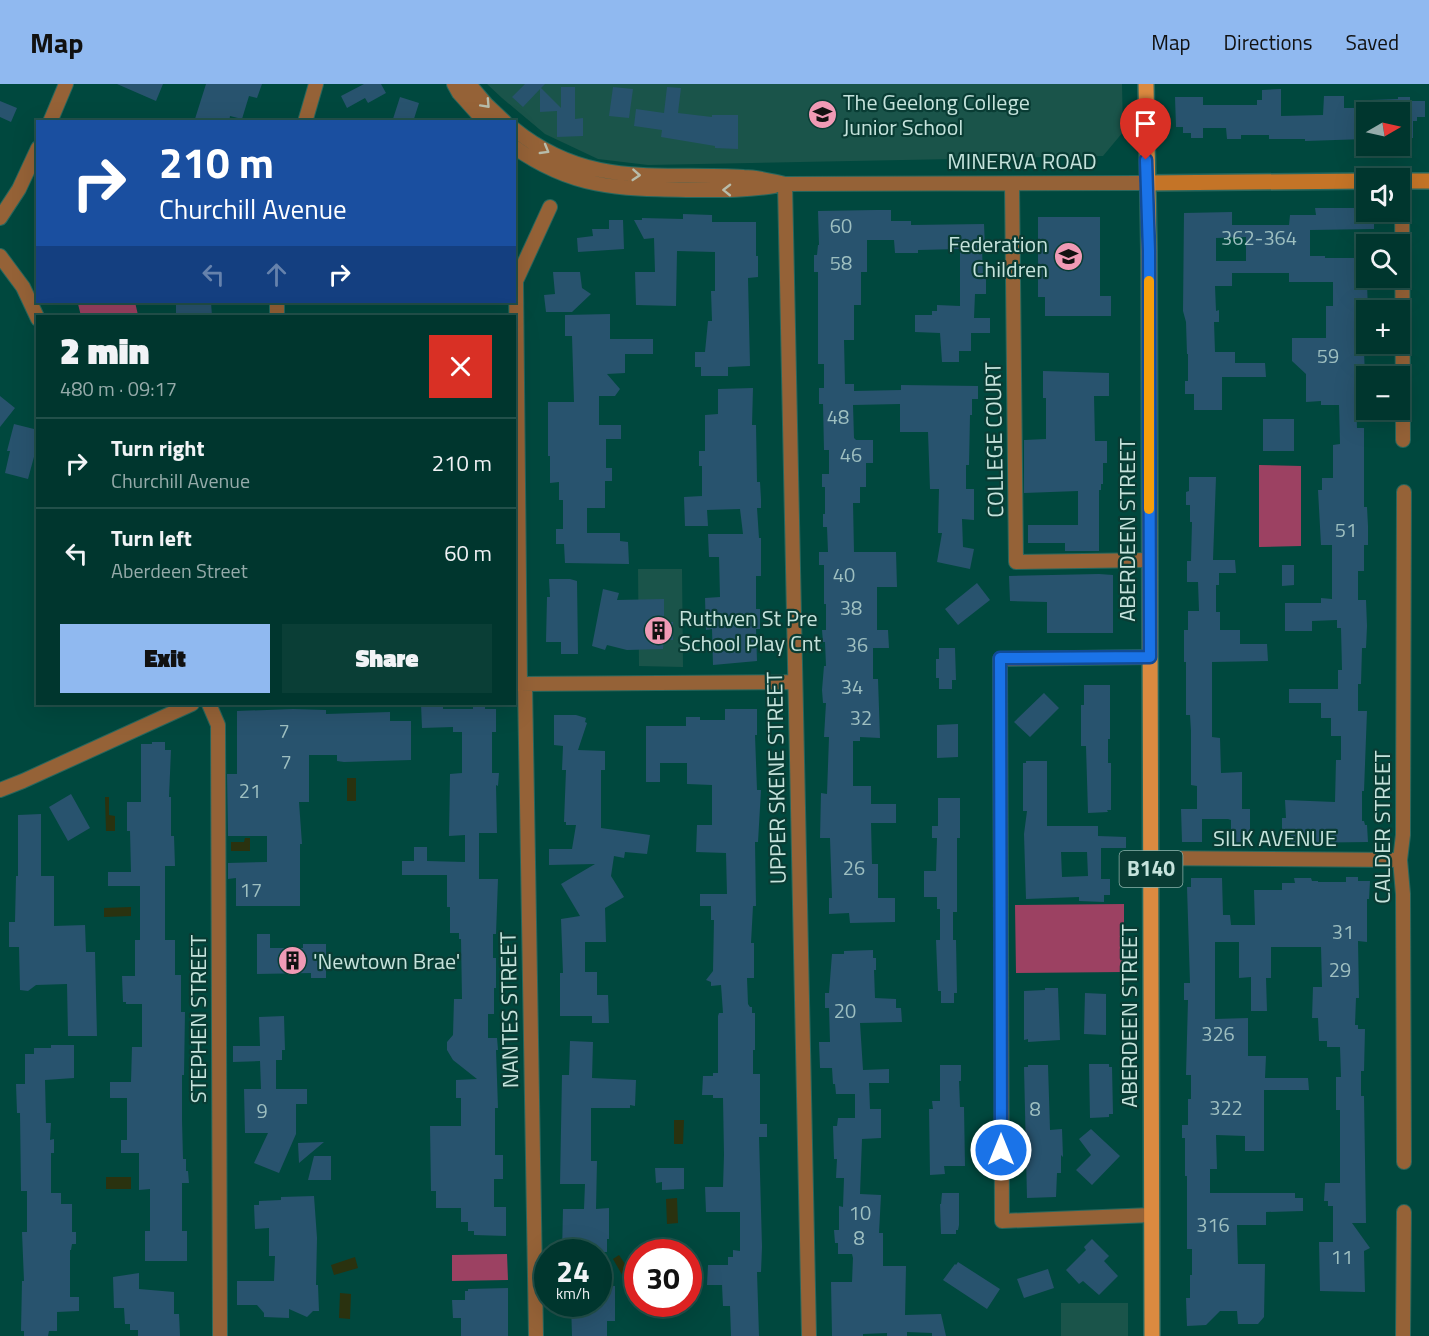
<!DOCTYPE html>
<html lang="en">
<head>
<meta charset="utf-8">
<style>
	:root { --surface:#00362e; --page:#0a3e36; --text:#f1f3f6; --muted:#95abaa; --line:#22504a; --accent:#90b9f0 }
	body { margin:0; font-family:"Titillium Web",sans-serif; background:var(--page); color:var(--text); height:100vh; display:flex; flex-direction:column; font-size:22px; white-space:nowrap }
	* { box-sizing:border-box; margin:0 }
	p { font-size:20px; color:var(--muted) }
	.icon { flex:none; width:33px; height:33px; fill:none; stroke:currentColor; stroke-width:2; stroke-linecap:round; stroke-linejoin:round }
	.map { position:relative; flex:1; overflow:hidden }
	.sheet { position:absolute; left:36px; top:231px; width:480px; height:390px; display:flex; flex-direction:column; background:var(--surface); border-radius:0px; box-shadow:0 6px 24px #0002,0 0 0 2px var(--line) }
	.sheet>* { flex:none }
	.top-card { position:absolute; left:36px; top:36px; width:480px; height:183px; border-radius:0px; box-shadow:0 6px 24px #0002,0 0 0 2px var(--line); background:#1a4fa0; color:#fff; overflow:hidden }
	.needle { width:39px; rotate:81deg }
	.fabs { position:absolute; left:1356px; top:18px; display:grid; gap:12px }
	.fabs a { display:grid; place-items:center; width:54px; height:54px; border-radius:0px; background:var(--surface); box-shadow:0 6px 24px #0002,0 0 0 2px var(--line); font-size:30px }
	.speed { position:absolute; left:534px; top:1155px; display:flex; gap:12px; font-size:30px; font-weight:700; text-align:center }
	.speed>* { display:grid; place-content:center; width:78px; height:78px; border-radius:50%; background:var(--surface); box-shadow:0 6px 24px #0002,0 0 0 2px var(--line); line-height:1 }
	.speed small { font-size:15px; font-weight:400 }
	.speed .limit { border:9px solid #d22; background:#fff; color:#111 }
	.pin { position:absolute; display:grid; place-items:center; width:51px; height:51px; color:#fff; margin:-62px -26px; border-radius:50% 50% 50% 0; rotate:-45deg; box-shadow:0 0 6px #0007 }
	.pin .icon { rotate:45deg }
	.me { position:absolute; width:66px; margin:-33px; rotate:0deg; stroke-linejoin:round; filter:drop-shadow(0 0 4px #0008) }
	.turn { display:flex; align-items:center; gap:21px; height:126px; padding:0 24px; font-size:27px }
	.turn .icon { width:78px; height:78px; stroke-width:2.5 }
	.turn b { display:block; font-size:42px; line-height:51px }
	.lanes { display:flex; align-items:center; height:57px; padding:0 24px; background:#0003; justify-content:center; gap:30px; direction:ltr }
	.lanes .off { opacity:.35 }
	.round { display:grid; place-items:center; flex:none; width:63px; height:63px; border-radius:0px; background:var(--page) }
	.overview { display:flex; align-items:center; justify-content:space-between; height:102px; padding:0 24px }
	h1 { font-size:36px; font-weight:800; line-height:45px }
	.cta { display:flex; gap:12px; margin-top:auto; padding:12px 24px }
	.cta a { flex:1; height:69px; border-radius:0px; background:var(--accent); color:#111; font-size:24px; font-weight:800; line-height:69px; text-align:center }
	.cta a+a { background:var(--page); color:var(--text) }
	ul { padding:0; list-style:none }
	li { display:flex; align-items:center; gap:18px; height:90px; padding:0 24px; border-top:2px solid var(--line) }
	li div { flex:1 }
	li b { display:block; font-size:22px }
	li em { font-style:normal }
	header { display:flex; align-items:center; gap:36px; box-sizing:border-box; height:84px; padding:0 30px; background:var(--accent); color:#111 }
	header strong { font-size:28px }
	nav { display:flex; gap:33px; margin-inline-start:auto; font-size:21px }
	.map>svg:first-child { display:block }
	.built { fill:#1a544a }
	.green { fill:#9c4162 }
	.water { fill:#2a320f }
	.building { fill:#28536e; fill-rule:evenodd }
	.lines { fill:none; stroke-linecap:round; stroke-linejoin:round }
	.street-casing { stroke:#27675e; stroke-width:16 }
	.secondary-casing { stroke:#27675e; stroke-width:18 }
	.primary-casing { stroke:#27675e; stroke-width:18 }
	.street { stroke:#956237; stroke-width:14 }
	.secondary { stroke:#c47427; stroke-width:15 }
	.primary { stroke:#db8a40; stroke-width:15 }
	.oneway { stroke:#b7bcaa }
	.route-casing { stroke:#114b97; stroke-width:15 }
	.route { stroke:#1a73e8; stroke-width:10 }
	.slow { stroke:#f59e0b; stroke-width:10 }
	.labels { text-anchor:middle; stroke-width:4.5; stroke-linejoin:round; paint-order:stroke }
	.number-label { font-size:20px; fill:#9ebfc0 }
	.shield { fill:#093c34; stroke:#8db1aa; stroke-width:1.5 }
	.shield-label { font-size:21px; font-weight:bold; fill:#c5e3dc }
	.poi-label { font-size:22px; fill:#c5e3dc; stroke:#093c34; text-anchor:start }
	.street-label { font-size:22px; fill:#c5e3dc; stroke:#093c34 }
</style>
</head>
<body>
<header>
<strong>Map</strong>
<nav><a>Map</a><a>Directions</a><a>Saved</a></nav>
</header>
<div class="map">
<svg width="1429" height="1252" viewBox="0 0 1429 1252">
	<rect width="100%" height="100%" fill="#00483e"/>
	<path class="built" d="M487,0H1122L1123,48L1103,72L648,81L598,75L545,50L502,14Z
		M638,485H682L683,583L639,582Z
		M1061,1219H1128V1252H1061Z"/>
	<path class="green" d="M87,218H135L138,231L81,232L78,220Z
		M1259,381L1301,382V462L1259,463Z
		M1124,820V888L1016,889L1015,821Z
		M507,1170L508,1196L452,1197V1171Z"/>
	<path class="water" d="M347,694H356V717H347Z
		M105,713H109V731L115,732V747H106Z
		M245,754H250V767H231V758H244Z
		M131,823V832L104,833V824Z
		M674,1036H684L683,1060H674Z
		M106,1093H131V1105H106Z
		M677,1114L678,1139L667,1140L666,1115Z
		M619,1171L631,1189L624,1194L613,1175Z
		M355,1173L358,1184L334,1191L331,1181Z
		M340,1209L351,1210L350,1235L339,1234Z"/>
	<path class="building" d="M117,0H163L156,17Z
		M206,0H262L257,14L249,12L242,35L230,32L229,38H194Z
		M364,0H381L386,9L368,19L365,14L347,24L341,12Z
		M525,0H545L541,4L561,24V3H575V35L583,34V52L557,53V27L540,28V5L523,23L512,13Z
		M613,3L633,5L629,34L609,32Z
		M667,3L681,4L678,29L712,33V31H738V65L715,64V62L661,53L662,46L634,42L636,25L664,29Z
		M1281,5V32L1323,31L1324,12H1344V24H1366V55L1305,57V55H1269V51H1241V55H1227L1226,44H1203V54H1191V49H1183V43H1176L1175,13H1203V21H1257V16H1262V6Z
		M400,13L419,19L413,38H392Z
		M1398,13H1410V17H1425V33H1417V37H1413V54H1400V28H1370V16L1398,15Z
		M0,17L17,24L11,38L0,33Z
		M1315,124H1366V128H1374V145L1310,146V172H1325V174H1366L1368,226L1366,230H1361L1362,267H1364L1366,317H1356L1357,344H1364V423H1367L1368,442V461H1364V487H1358V516H1366L1367,542L1366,564H1362L1361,600H1358V627H1367L1364,707H1362V737H1364L1365,741H1367L1368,758L1291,759V751H1282V734H1286L1285,716L1335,718L1336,676H1341V652H1331V634H1321V619H1289V605H1338V586H1342L1341,544H1337V536L1312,537V547H1285V519H1321V514L1332,515V461H1321L1318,406H1322V394H1333V361L1340,360L1339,321H1321V317L1306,318V290L1292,277V254H1326V222H1333V198H1289V189H1232V202H1215L1216,227L1219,226V238H1214L1215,268H1235V279H1265L1266,293H1222V326H1194V310H1185V297H1188V270H1187L1186,238L1183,227L1184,129L1232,128V141H1289L1290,131H1316ZM1246,153V177H1216V154Z
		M876,126H891V137H911V141L984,140L985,163H982L983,193H986V210H975L974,234H990V249H971V267H959V278H942L940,249L915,248V231H932V227H937V221L960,222V165L918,166V169H895L894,156H867V188H861V221H854V256H844L845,300H854V307L901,306V301L978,302V315H972V331H970L969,381H966V405H974V436L962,435L963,463L974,465L970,485L937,478L942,449H938L939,405H930L928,348H900V320L853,321L854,354L856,356H873V379H866V403H860V419H853L854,468H896L897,503H877V546H888L889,564H873V595H878L880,654L860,653V657H853V702H871V720H896V739H871L872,780H878V814H895V838L850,839L849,829L829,830V814H832L830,754H820L821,709L827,710L829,653H824L826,619H823L822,606L824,582H826L825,558H823L822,546H826V520H824V481H819V468H828L827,443H823V430H825V403H822V390H829V366H824L823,320H819V304H824V280H818V188H814V171H817L818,161H819L818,127Z
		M683,130L712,131V138H756V172H758V193L748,194L750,282L728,283V292H701V283H695V268H705L708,237H712L711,207H715V168L677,167L676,222L636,221L635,188H655L654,154L644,155L634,136H642V134L683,135Z
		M1038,133H1100V212H1111V232H1045V213H1038Z
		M609,136H623L624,165L578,168L577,154L593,152L592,145H609Z
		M553,188H580L582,204L591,210L572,228H546L544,211L555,210Z
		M176,218H211L212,232H176Z
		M610,230V255H653V270H625V289L607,290L620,305L615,312H599V341H621V355H606V384H612V397H605V424H587V449H620V457L628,458L629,480L565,479L564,460H556V445H563V416H559V398L550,399V372H548V318H574L572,252H565V231Z
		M1043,287L1109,289V312H1094L1095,357H1107V379H1103V400H1101V406H1099V467H1065V459H1028V441H1078V407L1024,409V356L1046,355V314H1043Z
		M753,304L752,341H756L757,398H760L761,415V424H757L759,454H761V492H756V525H760V545H756L757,577L713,581L712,545L706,546L705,514L720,513L719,473H709L708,450H743L740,425L707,426L708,442H685L684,413L702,412V382H699V367H705V331L718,330V305Z
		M0,312L15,324L0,343Z
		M1263,335H1294V367H1263Z
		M14,340L38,346V358L28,395L5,389L10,367H7Z
		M1189,393H1216L1213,476H1235L1236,489H1219V501H1216V528H1220V546H1240V560H1267L1268,577L1212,578V653L1220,654L1221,689L1242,688V725H1250V758L1231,759V736L1228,735H1202V758H1182L1181,725H1197V702L1191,701V647L1190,631H1186V578H1184V546H1188V527H1199L1198,498H1187V477H1191L1192,438H1190V421H1186V408L1189,407Z
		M1282,481H1294V501L1282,502Z
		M1099,490L1113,491V549H1047V518L1010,517L1009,492Z
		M549,495H570L577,497L578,570H561V558H546L547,513H550Z
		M977,499L990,516L958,541L945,525Z
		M603,505L619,509L617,516L664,515V538H673V556H664L663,565L627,566L607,561L605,566L592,562Z
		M939,564H955L956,596H952V605H939V594H936V575H939Z
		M1084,601H1110V655H1108V679H1111V726H1107L1108,728L1088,729L1086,662H1081V621H1084Z
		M1044,609L1059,624L1030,653L1014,638Z
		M421,620H443V625H473V620H485V625H496V648H492V689H499L498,702L496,701L497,749H479V795H498L496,850H493V874H496V904H494V930H488V954H497L498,966H496L498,1024H495V1071H503V1095H494V1123H506V1152L474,1151V1147H468V1138H461V1124H436V1107H431L430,1042H461V1014H456V996L477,995L453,976L447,966V958L453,951L454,915H462L461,855H459V849H450V823H447V791H402V777H414V763H427V777L465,778V751L449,752L450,690L462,689V648H453V643L422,644Z
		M293,625L326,626V630L390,628V637H411V676L344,678L337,677V671H309V718H299L302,760H300V822H236V794L228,795V779L267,778V752H228L227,690H237V627Z
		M725,625H757V651H755L757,706H761L758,758H755L756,822H753L751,859H754V894H747L748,920L750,923H752V929H755V966H753V990H760V1040H767V1053H759L762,1163L761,1188H757L759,1252H731L730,1222H723L722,1201H707L708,1181H728V1173H733V1166L740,1167V1128H706L705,1103H723L724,1071L723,1014H713V1011H702L703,992H713V989H718V932L719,929H723L721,901L711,902V898L706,896L713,887L714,836H711V822H700V810H727L726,769L696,768L697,741H712V701L687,700V679H660V698H646V642H686V633H700V636H725Z
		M554,631H576L586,634L585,638L587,639L578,666L605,667V686H601V744L650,751L647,770L625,768L624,774L614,772L611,792L624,813L605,824L606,858H585V888H597V911H608L609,939H592V932H560V889H563L561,835L580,832L561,800L595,780L549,781V765H572L576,741H566V738H564L566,686H562L563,662L554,661Z
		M958,640V673L937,674V641Z
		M152,658H165V666H171L169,713H171V752H174L175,782H165V856H175V891H181V928H185L184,991H182V1036L183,1075H186V1087H188L189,1099H182V1147H187V1177H145V1147H150V1105L139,1106V1069H121V1056H127V1014H110V998H131L132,963H142V920H126V918H123L122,892H135V856H140V802H108V788H131L130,747H127V718H141V660H152Z
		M1026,677H1047V742H1098V752L1126,753V764H1101V795H1110V811H1104V818L1079,817V813L1026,815L1024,750L1027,727H1023V679H1026ZM1061,768H1087L1088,792L1062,793Z
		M71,710L90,744L68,757L49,723Z
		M938,714H960V754H957V828H953V856H956L957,909H954V919H941V907H938L936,856H940V825H937V813H924V787H936L937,754H932V742H938Z
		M41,730V792H54V842L85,841L86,868H95L97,952H68L67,900L36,901L28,907L20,906L19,863H9V838H15L16,792H18V731Z
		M1346,793H1358V797H1370L1369,815H1367V858L1358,857L1359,914H1356L1355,941H1358V945H1365L1364,987H1361V1012H1364L1366,1139H1352L1370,1164L1364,1167L1365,1208L1320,1207L1319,1158H1333V1122H1328V1117H1324L1325,1099H1340V1026H1336V993H1341L1340,963H1327V957H1319L1318,934H1312L1313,903H1322L1321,863H1271V894H1266L1267,927H1251V893L1239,894V858H1215V935L1248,934V972H1266L1265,994H1308L1309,1006H1264V1067H1245V1052L1216,1051L1217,1085H1210V1109H1295V1114H1303V1127L1266,1128V1141H1237L1238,1180H1265L1264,1233L1258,1240H1238L1237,1227H1220L1206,1241L1187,1242L1186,1214H1190V1191H1192V1165H1187V1092H1185V1054H1182V1041H1188V1015H1191V991H1186L1188,916H1184V899H1190L1187,803H1191V794H1222L1223,831H1230L1231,841H1255L1254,806H1282V799H1295L1294,794H1311L1312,797H1318V798H1346Z
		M257,850H270V864H303V860H326V894H311V889L257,890Z
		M873,866V874H876V886H874L875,914L896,915V924H901L902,938L860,939L863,986L889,985V999H869L870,1025H881V1054L862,1055L860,1110L881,1111L879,1149H883V1182H906L905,1231L941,1230L946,1252H932V1249L907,1248V1252H887V1249L863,1250V1252H832L831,1198H852L853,1174L852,1170H838V1159H835L834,1146H839V1122L843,1123L844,1094H836L837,1075H834L833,1042H837L838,1034H855V1010H836L835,1000H833L832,984H820L819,958H830L829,924H825V909H829L832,870H844V867Z
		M1045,904H1058L1060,956L1028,958V955L1024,956V907L1045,906Z
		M1085,909L1106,910V951L1084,950Z
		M284,932L285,966H282V976H276V1005H307V1020H296V1050L279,1089L254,1079L268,1049H245L244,1005H261L260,977L233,978V962H260L259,933Z
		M570,957L593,958L592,994L636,996L635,1022L630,1021V1024H591V1077H597L596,1125L609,1124V1155H607V1168H562L563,1125H584L585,1100H560L562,991H569Z
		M51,961H74V994L45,996L46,1039H51L50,1056L54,1055V1069H51V1109H61V1120H72V1148H76V1160H72L71,1166H70V1213H79V1227L57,1228V1247H49L48,1252H24V1247H21L22,1197H24L22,1148H27V1107H21L20,1029H17L16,1000H25V970H34V964H51Z
		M1089,980H1109V983H1112L1113,1030H1109V1033L1090,1034Z
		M940,981H961V997H959L960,1023H964L965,1082H944L945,1090L930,1091L929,1025H933L932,1017H940Z
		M1028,981H1048L1050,1046L1062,1045L1063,1073L1061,1071V1089H1057L1056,1113L1027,1114L1024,983H1028Z
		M1091,1045L1120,1072L1092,1101L1076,1086L1091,1071L1079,1055Z
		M324,1058L299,1079L298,1059Z
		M314,1072H331V1096H308Z
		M655,1084H684V1105L662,1106V1098L656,1099Z
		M942,1109H959V1141L958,1146H956V1150H941L940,1120H941Z
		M314,1112L317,1154L316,1201H318L319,1227H313L307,1233L289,1225V1234L264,1233V1229L257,1221H237V1197H274L275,1172H269V1144L255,1145L254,1121H259V1117L281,1116V1113Z
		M1092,1155L1109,1172L1104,1177L1118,1192L1099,1211L1083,1197L1079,1200L1066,1186L1086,1166L1084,1163Z
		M958,1178L1000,1205L987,1225L943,1196L955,1180L956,1181Z
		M1048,1185L1054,1204L1024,1214L1017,1195Z
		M139,1189V1205L174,1208V1230H179L180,1252H138V1246H130V1240H125L124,1224H114L113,1193Z
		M598,1202H615V1237H607V1252H572L571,1220H598Z
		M508,1204V1252H461V1234H453L452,1216H465V1207H468V1205Z"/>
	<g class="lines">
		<defs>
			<path id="street" d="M454,0L459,9L485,38
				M469,0L486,20L505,38
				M50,38L66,0
				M305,38L316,0
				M514,45C588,105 657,88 744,93C758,93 771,97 785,100L1147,99
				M514,63C572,104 618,105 686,106C716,106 744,107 774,102
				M1402,97L1403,356
				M785,100L809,1252
				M1012,100L1016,478L1150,476
				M0,134L19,105L38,64
				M0,172L23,203L38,235
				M277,232V218
				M1404,408L1403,751L1400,776L1403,810L1404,1078
				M1150,573L1000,575L1002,1137L1152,1131
				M518,600L795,598
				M520,600L516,197L550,123
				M525,600L536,1252
				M209,620L218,641L220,1252
				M0,706L23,697L192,620
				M1151,774L1400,776
				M1403,1252L1404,1128"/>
			<path id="secondary" d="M1400,97H1429
				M1147,99L1366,97"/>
			<path id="primary" d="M1146,0L1149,167L1152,1252"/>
		</defs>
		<use href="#street" class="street-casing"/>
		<use href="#secondary" class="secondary-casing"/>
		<use href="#primary" class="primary-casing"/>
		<use href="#street" class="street"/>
		<use href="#secondary" class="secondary"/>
		<use href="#primary" class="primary"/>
	</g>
	<defs><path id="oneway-chevron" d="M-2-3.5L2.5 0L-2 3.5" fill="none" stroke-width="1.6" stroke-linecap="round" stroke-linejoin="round" transform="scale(1.5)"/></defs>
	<g class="oneway">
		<use href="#oneway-chevron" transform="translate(486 20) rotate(47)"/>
		<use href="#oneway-chevron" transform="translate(545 66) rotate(30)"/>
		<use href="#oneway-chevron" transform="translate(636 91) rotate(4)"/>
		<use href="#oneway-chevron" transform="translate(727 106) rotate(-179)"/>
	</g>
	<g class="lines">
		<defs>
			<path id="route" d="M1001,1066L1000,574L1150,573L1149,167L1146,76"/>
		</defs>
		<use href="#route" class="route-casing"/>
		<use href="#route" class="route"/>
		<path class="slow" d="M1149,197V425"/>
	</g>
	<defs>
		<symbol id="school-disc" viewBox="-11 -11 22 22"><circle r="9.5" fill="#f09ab5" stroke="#093c34"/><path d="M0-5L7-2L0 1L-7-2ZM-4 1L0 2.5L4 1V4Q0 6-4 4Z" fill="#111"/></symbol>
		<symbol id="building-disc" viewBox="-11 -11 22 22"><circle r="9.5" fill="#f09ab5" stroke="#093c34"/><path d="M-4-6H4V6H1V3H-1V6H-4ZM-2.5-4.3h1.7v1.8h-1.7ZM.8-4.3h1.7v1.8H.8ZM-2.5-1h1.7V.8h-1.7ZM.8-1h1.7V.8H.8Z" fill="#111"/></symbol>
	</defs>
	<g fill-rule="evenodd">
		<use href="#school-disc" x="806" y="14" width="33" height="33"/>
		<use href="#school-disc" x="1052" y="156" width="33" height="33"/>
		<use href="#building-disc" x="642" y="530" width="33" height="33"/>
		<use href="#building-disc" x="276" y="860" width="33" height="33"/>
	</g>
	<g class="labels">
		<g class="number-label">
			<text x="841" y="149">60</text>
			<text x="1259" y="161">362-364</text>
			<text x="841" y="186">58</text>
			<text x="1328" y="279">59</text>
			<text x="838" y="340">48</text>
			<text x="851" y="378">46</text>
			<text x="1346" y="453">51</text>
			<text x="844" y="498">40</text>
			<text x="851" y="531">38</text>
			<text x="857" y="568">36</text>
			<text x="852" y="610">34</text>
			<text x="861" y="641">32</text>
			<text x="284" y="654">7</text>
			<text x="286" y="685">7</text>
			<text x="250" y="714">21</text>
			<text x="854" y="791">26</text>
			<text x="251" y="813">17</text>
			<text x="1343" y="855">31</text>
			<text x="1340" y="893">29</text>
			<text x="845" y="934">20</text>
			<text x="1218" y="957">326</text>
			<text x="1226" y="1031">322</text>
			<text x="1035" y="1032">8</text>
			<text x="262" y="1034">9</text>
			<text x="860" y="1136">10</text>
			<text x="1213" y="1148">316</text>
			<text x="859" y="1161">8</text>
			<text x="1342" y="1180">11</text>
		</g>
		<rect class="shield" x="1119.5" y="767" width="63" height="36" rx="4.5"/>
		<g class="shield-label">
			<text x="1151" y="792">B140</text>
		</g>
		<g class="poi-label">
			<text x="843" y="26">The Geelong College<tspan x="843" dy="25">Junior School</tspan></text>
			<text x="1048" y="168" text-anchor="end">Federation<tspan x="1048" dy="25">Children</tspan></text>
			<text x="679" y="542">Ruthven St Pre<tspan x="679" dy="25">School Play Cnt</tspan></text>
			<text x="313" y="885">'Newtown Brae'</text>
		</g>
		<g class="street-label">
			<text x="1022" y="85">MINERVA ROAD</text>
			<text transform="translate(994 356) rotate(-91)" y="8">COLLEGE COURT</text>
			<text transform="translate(1127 446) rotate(-90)" y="8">ABERDEEN STREET</text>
			<text transform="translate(776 694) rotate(-91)" y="8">UPPER SKENE STREET</text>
			<text transform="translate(1382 743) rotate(-90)" y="8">CALDER STREET</text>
			<text x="1275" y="762">SILK AVENUE</text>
			<text transform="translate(509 926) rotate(-91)" y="8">NANTES STREET</text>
			<text transform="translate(1129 932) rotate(-90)" y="8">ABERDEEN STREET</text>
			<text transform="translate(198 935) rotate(-90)" y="8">STEPHEN STREET</text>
		</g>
	</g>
</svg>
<div class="fabs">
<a><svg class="needle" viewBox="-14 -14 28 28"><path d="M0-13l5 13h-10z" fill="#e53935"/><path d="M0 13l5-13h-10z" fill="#95abaa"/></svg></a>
<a><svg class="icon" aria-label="sound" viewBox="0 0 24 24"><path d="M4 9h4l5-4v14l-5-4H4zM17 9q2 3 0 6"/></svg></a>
<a><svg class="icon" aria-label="search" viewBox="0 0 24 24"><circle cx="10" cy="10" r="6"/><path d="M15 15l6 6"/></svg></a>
<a>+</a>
<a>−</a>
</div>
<div class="speed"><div>24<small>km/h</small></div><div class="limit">30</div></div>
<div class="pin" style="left:1146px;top:76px;background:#d93025"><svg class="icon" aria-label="arrive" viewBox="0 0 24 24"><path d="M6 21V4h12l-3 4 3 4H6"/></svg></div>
<svg class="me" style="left:1001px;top:1066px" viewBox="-20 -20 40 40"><circle r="17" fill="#1a73e8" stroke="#fff" stroke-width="3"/><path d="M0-11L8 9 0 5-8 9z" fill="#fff"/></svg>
<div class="top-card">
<div class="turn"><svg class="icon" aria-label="right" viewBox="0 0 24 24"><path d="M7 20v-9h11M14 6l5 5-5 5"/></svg><div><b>210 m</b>Churchill Avenue</div></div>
<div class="lanes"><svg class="icon off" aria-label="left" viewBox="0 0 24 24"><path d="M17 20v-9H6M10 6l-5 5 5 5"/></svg><svg class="icon off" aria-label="ahead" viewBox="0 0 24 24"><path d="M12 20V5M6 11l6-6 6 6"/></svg><svg class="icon" aria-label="right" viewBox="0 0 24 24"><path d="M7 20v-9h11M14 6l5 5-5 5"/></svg></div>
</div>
<section class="sheet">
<div class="overview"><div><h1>2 min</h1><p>480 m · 09:17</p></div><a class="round" style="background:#d93025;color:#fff"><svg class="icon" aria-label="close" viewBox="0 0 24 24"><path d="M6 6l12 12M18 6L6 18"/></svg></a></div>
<ul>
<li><svg class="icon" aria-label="right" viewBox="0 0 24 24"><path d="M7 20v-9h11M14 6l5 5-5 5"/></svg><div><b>Turn right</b><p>Churchill Avenue</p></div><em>210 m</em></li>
<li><svg class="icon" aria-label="left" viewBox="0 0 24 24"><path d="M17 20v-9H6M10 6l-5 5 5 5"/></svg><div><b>Turn left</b><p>Aberdeen Street</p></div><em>60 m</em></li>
</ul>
<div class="cta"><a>Exit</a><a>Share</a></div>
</section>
</div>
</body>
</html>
